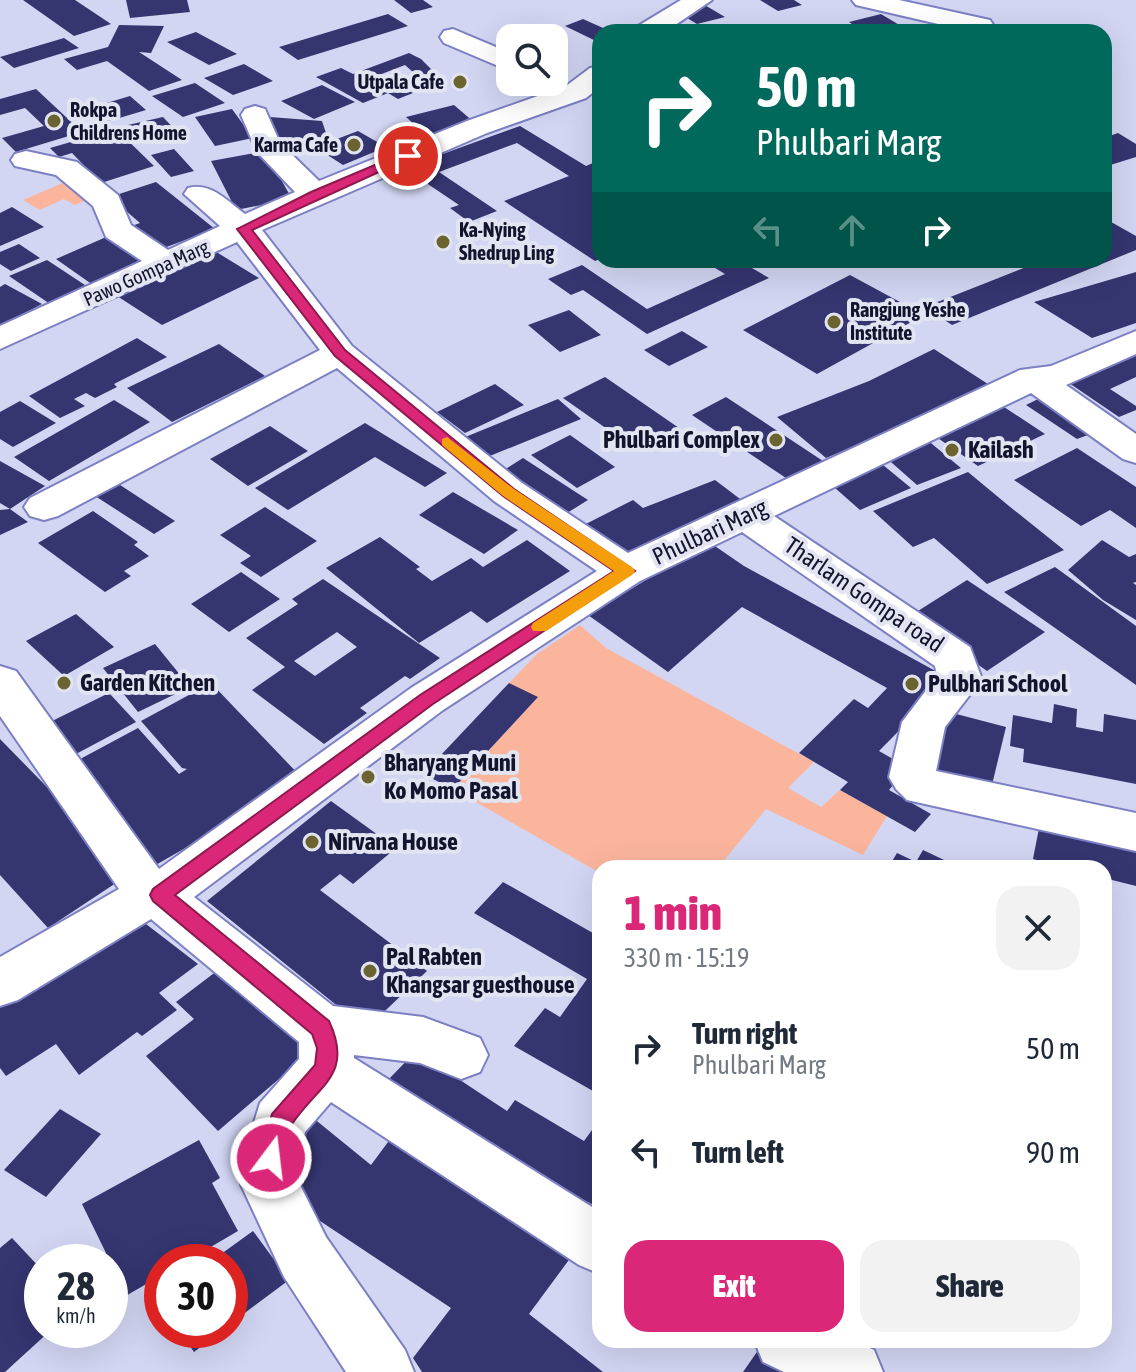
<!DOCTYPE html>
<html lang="en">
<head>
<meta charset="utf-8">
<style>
	:root { --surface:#fff; --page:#f2f2f3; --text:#1f2937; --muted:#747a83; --accent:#db2777 }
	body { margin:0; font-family:"Asap Condensed",sans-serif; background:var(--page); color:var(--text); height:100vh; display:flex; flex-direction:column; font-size:30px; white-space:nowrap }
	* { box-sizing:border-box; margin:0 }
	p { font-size:26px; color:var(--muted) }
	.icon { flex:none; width:44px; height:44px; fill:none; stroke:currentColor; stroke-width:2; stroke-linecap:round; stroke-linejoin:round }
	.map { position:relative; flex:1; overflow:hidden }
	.drawer { position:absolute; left:592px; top:860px; width:520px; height:488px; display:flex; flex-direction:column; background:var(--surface); border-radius:24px; box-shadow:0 8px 32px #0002 }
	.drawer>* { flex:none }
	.hud { position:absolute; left:592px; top:24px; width:520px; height:244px; border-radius:24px; box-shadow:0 8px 32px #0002; background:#00695c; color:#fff; overflow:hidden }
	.controls { position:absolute; left:496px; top:24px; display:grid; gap:16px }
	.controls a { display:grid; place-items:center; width:72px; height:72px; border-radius:16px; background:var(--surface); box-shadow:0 8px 32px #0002; font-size:40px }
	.speed { position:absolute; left:24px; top:1244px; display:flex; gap:16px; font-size:40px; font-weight:700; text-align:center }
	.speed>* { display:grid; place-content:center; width:104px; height:104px; border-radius:50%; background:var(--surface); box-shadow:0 8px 32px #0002; line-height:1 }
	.speed small { font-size:20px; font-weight:400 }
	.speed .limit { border:12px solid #d22; background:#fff; color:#111 }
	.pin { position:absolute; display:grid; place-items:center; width:68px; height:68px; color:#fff; margin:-34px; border:4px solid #fff; border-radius:50%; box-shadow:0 2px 8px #0007 }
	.me { position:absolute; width:88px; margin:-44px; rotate:15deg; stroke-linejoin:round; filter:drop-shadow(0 0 6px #0008) }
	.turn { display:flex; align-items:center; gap:28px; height:168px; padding:0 32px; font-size:36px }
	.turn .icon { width:104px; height:104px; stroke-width:2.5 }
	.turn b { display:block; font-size:56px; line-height:68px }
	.lanes { display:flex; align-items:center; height:76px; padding:0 32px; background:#0003; justify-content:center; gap:40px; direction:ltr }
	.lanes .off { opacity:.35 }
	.round { display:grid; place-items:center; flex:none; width:84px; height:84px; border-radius:24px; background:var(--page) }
	.overview { display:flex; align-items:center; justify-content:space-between; height:136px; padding:0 32px }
	h1 { font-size:48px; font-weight:800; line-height:60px; color:var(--accent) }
	.action { display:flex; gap:16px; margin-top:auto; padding:16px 32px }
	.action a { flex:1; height:92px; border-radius:24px; background:var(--accent); color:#fff; font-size:32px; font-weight:800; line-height:92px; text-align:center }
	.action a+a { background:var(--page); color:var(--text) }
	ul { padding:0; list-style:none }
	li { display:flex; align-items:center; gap:24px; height:104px; padding:0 32px }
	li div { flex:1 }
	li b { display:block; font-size:30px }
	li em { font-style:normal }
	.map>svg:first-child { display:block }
	.green { fill:#fbb59d }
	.building { fill:#353570; fill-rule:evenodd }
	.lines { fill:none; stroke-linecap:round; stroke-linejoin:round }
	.minor-casing { stroke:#7c80c3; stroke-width:4 }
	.minor { fill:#fff; fill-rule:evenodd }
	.route { fill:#db2777; stroke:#8e194d; stroke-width:2 }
	.slow { fill:#f59e0b }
	.poi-dot { fill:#6c6430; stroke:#e2e4f2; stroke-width:3 }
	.labels { text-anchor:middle; stroke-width:8; stroke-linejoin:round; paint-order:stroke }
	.far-poi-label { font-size:20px; font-weight:bold; fill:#13142d; stroke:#e2e4f2; text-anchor:start }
	.far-street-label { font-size:20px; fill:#13142d; stroke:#e2e4f2 }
	.poi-label { font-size:24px; font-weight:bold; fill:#13142d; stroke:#e2e4f2; text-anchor:start }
	.street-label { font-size:24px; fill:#13142d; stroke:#e2e4f2 }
</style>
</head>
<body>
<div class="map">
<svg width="1136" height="1372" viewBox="0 0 1136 1372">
	<rect width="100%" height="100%" fill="#d2d6f3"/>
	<path class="green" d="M65,182L93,197L75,205L64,199L40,210L23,200Z
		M580,625L606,648L814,762L788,788L821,807L840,790L887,816L863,855L766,809L718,868H600V873L453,789L537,698L509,683L537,654Z"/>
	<path class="building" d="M23,0H75L111,24L74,36Z
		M126,0H187L190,12L130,18Z
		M394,0H423L433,7L411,13Z
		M760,0H794L802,5L778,11Z
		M703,4L725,17L697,24L682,15L699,11L692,7Z
		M388,14L408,26L298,60L279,47Z
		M881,14L911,32H864L849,22Z
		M583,19L612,32H600V43L565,26Z
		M119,25L164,26L151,53L139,52L182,80L149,91L107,61L77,70L64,59L108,47Z
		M196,32L237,54L209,65L167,42Z
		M64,38L79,48L14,68L0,57Z
		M409,53L421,59L441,79L425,83L405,65L379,75L413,93L398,99L388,93L363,103L316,77L341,68L353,74Z
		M244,64L273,81L233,95L204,78Z
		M195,83L225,103L183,117L152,96Z
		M322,85L355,102L314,119L281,101Z
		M36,89L82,132L16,152L2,138L44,126L25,108L0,115V99Z
		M130,96L146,110L106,122L90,108Z
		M454,105L475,123L426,135L406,117Z
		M232,109L253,138L215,146L195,117Z
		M163,117L179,134L143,143L128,125Z
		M270,117L322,121L329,142L358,131L386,147L343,165L315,147L278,156Z
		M520,126L586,166L600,160V259L595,261L504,201L569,176L517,143L439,172L497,211L469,222L450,208L459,205L404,168Z
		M116,129L154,166L101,183L72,153L59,157L50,148Z
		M1118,133L1136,144V157L1104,167V138Z
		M174,149L194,171L171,177L151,155Z
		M265,151L292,199L236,210L211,161Z
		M156,182L215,229L153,252L126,228L140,223L110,197Z
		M12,207L44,227L0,246V213Z
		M1104,218L1136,236V250L952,325L925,307L1044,260H1104Z
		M113,234L151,259L93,285L56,259Z
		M19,244L40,258L11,271L0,264V252Z
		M213,250L259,278L162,325L117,296Z
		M47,260L91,289L53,306L9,276Z
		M702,260H738L769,278L647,334L583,290L571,295L548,279L582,265L647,309L725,274Z
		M1136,272V323L1092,338L1034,302Z
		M850,275L924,315L817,374L743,330Z
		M5,284L42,304L0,326V287Z
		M569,310L601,335L560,352L528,325Z
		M682,331L708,347L669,366L644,350Z
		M137,338L167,357L114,384L117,387L95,398L86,393L74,399L85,406L60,418L29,396Z
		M219,344L265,376L172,422L127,388Z
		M1136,348V377L1110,389L1136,406V410L1119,417L1069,383L1134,355L1128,350Z
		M934,349L994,388L826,458L777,417L869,381Z
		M605,377L679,428L637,450L563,398Z
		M495,384L524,405L465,433L437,412Z
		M1048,394L1096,432L1077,439L1026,405Z
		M726,397L826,463L792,482L692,415Z
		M558,399L581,419L480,460L458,440Z
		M114,400L150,422L49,481L14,457Z
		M20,401L56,423L13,447L0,439V412Z
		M998,403L1045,434L978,466L932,434Z
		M365,423L447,473L425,487L375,457L288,510L255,488Z
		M270,426L308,451L248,486L210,459Z
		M570,435L615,467L577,488L531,455Z
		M926,439L961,468L917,485L883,455Z
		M1077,448L1136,487V528L1110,510L1081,526L1014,480Z
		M523,458L588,500L559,518L504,470Z
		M877,460L911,488L860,510L826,480Z
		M0,461L45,486L10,509L0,503Z
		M968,472L1009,506L1064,550L987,584L934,538L913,547L873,511Z
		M715,480L752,508L626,567L576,529L633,500L643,508Z
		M114,481L175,521L154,534L92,494Z
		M453,492L518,530L484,554L419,515Z
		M265,507L317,541L261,577L240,563L251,556L220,535Z
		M10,509L28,522L0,535V510Z
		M93,511L138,542L134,545L149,556L124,571L131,576L105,592L38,543Z
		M380,537L420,567L416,569L432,581L471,558L483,567L527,540L570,571L487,623L471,611L419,643L326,568Z
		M1102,540L1129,557L1136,554V582L1133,583L1136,585V620L1103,600L1068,570Z
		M709,542L744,566L950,679L879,751L907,767L889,790L931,814L915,832L840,790L848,782L799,753L854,699L868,708L887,688L742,607L668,672L588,615Z
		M1055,567L1136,626V685L1004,592Z
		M241,572L280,599L229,632L191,604Z
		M323,579L440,658L410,679L405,676L360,708L367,713L324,744L252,690L285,667L246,638L298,604L292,599ZM337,632L357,647L315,676L294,661Z
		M967,580L1045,632L987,671L910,616Z
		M76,614L114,647L64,676L26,641Z
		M155,644L190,687L138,712L103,668Z
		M211,683L304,780L140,874L69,765L138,728L179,774L187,769L182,768L141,721Z
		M509,683L538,697L453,789L423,774Z
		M109,693L136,722L76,754L50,722Z
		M1054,704L1077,709L1076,727L1103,732L1104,714L1136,720V784L1023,762L1024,749L1010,746L1013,715L1052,723Z
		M941,710L1006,727L990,793L922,774Z
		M0,739L131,873L48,928L0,875Z
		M331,801L396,848L353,884L340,874L320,890L427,971L366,1029L207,901Z
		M1040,823L1136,848V886L1104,878V868H1066L1033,859Z
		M923,850L961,868H888L897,853L916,862Z
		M503,882L600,937V1095L514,1046L545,1008L560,1017L587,979L474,913Z
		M146,924L198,964L159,993L177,1010L142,1036L137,1032L79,1075L56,1044L6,1076L0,1068V991L103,931Z
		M230,961L320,1044L218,1131L146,1056L194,1019L176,1002Z
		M416,1051L507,1111L515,1100L584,1141L600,1119V1208L573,1195L389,1079Z
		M60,1109L101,1134L46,1197L4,1170Z
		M307,1113L371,1165L391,1138L577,1249L529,1314L603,1372H422L413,1358L451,1308L305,1211L294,1197L290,1132Z
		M199,1140L220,1178L212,1183L238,1231L185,1262H162V1275L110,1305V1262H89L106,1253L82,1204Z
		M253,1231L289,1280L230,1324V1262H210Z
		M12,1238L42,1270V1330H51L5,1372H0V1248Z
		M179,1330H223L194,1352Z
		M759,1349L791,1372H743Z"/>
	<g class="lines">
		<defs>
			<path id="minor" d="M681,0H712L665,32H634L638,26Z
				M852,0H899L990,20L994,26L990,32H973L856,5Z
				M453,29L510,53V71L444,43L440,37L444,31Z
				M600,66V87L586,98L487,133L262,230L352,346L522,483L628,553L1020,370L1051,366L1136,331V354L1066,385L1136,434V463L1123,459L1031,393L774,516L970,647L982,679L945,727L936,771L1136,813V851L907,800L896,789L889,777L902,722L937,676L935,666L742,532L640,581L443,710L194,897L333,1006L423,1017L480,1038L488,1055L480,1072L461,1079L420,1063L354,1055V1058L600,1212V1274L579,1265L331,1102L305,1132L299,1158V1183L326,1237L405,1350L414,1372H346L284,1277L241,1185L243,1158L260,1103L299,1059V1042L151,919L18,1000L0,1006V957L119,889L0,716V666L16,671L159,869L411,688L597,571L494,501L337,368L58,516L44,520L30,516L24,507L30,498L320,350L237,242L0,349V326L142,261L106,237L93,206L56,175L15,166L11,160L15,154L26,151L77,162L118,195L131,225L168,250L220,226L184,194L188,188C211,182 227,201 245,214L295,192L257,152L241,115L245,109L255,106L265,109L280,143L319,181L467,121L566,86L590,68Z
				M754,1340H853L874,1350L883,1372H784L763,1362Z"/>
		</defs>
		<use href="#minor" class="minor-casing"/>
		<use href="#minor" class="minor"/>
	</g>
	<path class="route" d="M403,153L414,156L252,230L345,350L514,489L635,571L433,704L175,895L329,1021C354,1075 319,1084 292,1124C285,1135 285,1153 279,1166L271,1169L263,1166L259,1158L272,1114L315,1065L317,1048L312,1034L153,901L150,895L153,889L420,695L614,571L503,496L335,356L237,229L311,192Z"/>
	<path class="slow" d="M447,437L514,489L632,567L635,571L632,575L546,631H533L531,627L533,623L614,571L503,496L442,445V439Z"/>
	<g class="poi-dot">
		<circle cx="460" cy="82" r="8"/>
		<circle cx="54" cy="121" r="8"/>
		<circle cx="354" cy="145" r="8"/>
		<circle cx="443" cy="242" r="8"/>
		<circle cx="834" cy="322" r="8"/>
		<circle cx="776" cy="440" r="8"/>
		<circle cx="952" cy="450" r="8"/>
		<circle cx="64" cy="683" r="8"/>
		<circle cx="912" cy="684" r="8"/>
		<circle cx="368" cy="777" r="8"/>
		<circle cx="312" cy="842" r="8"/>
		<circle cx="370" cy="971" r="8"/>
	</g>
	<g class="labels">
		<g class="far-poi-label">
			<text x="444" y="89" text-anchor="end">Utpala Cafe</text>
			<text x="70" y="117">Rokpa<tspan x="70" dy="23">Childrens Home</tspan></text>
			<text x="338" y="152" text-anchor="end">Karma Cafe</text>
			<text x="459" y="237">Ka-Nying<tspan x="459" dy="23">Shedrup Ling</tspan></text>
			<text x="850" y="317">Rangjung Yeshe<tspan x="850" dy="23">Institute</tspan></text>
		</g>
		<g class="far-street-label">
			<text transform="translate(146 273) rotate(-24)" y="7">Pawo Gompa Marg</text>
		</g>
		<g class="poi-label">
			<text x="760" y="448" text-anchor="end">Phulbari Complex</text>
			<text x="968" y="458">Kailash</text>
			<text x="80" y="691">Garden Kitchen</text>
			<text x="928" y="692">Pulbhari School</text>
			<text x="384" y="771">Bharyang Muni<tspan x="384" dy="28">Ko Momo Pasal</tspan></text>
			<text x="328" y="850">Nirvana House</text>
			<text x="386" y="965">Pal Rabten<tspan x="386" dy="28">Khangsar guesthouse</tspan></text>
		</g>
		<g class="street-label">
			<text transform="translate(710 532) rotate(-25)" y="8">Phulbari Marg</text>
			<text transform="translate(864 595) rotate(34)" y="8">Tharlam Gompa road</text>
		</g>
	</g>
</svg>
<div class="controls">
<a><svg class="icon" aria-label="search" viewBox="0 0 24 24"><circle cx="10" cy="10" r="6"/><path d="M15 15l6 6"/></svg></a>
</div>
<div class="speed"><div>28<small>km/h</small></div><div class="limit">30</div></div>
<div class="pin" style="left:408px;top:156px;background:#d93025"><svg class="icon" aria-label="arrive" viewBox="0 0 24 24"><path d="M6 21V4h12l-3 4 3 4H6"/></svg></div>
<svg class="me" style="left:271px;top:1158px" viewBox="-20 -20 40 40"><circle r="17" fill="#db2777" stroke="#fff" stroke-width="3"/><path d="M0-11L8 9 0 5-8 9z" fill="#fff"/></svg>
<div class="hud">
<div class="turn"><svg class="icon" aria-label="right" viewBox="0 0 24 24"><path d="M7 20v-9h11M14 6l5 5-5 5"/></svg><div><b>50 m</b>Phulbari Marg</div></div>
<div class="lanes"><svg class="icon off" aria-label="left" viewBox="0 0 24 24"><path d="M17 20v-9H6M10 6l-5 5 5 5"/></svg><svg class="icon off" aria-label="ahead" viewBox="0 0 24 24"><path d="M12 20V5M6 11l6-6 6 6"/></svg><svg class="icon" aria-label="right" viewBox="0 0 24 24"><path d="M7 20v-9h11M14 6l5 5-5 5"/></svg></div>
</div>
<section class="drawer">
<div class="overview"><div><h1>1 min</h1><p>330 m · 15:19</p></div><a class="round"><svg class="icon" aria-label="close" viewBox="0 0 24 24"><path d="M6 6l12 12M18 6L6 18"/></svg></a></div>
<ul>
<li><svg class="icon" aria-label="right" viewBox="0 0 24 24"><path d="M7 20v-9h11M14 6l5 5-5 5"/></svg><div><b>Turn right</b><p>Phulbari Marg</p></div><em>50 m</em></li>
<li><svg class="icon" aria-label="left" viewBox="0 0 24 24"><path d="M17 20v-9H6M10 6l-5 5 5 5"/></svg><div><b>Turn left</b></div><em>90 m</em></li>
</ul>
<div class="action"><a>Exit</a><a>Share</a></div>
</section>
</div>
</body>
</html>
